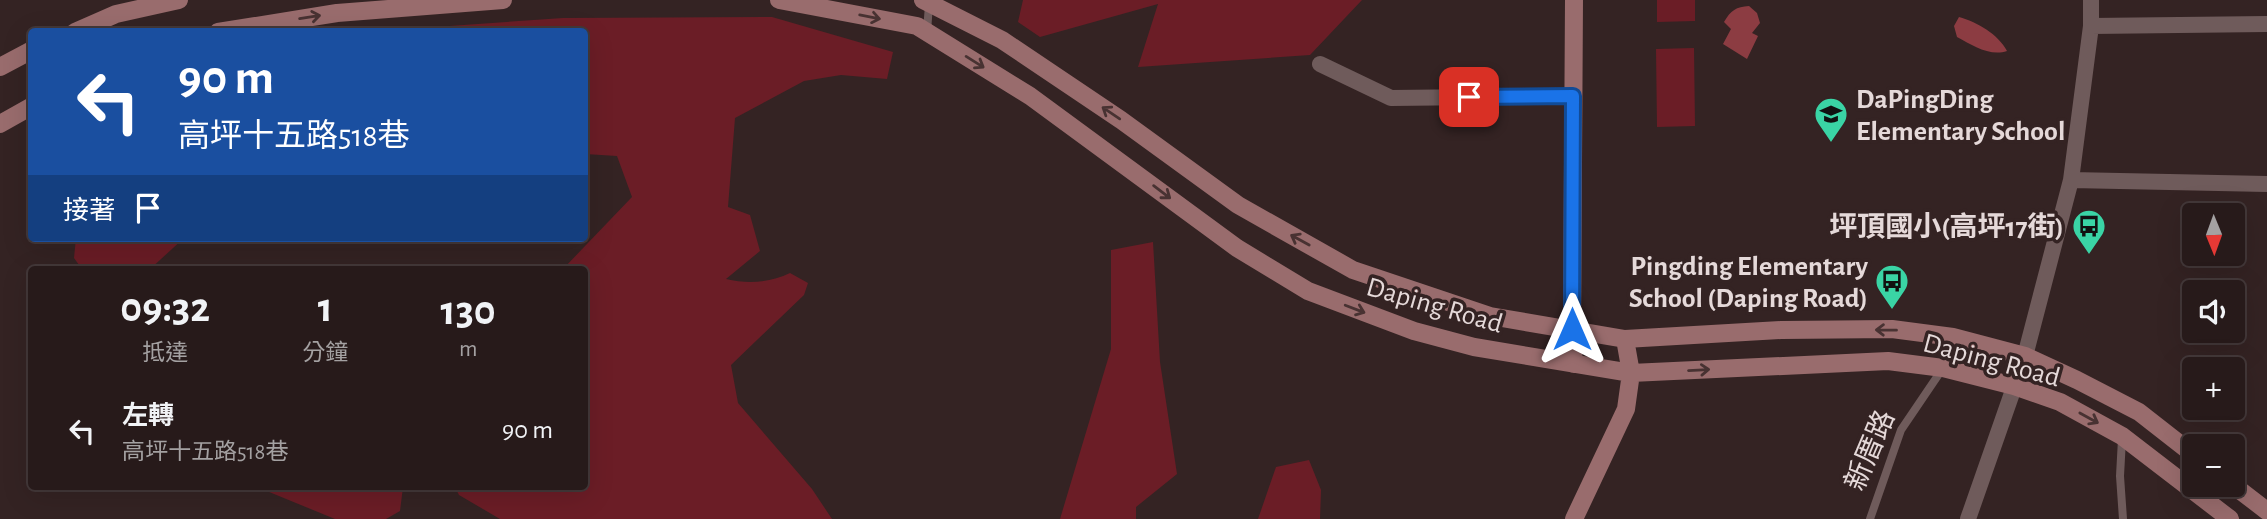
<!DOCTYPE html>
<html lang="zh-TW">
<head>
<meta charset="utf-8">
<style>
	:root { --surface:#271a1a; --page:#332727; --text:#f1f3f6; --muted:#a4a1a2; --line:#433839 }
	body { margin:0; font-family:"Alegreya Sans","Noto Sans TC",sans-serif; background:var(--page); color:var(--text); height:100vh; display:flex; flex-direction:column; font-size:26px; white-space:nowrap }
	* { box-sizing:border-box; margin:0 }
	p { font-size:23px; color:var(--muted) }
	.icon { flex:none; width:38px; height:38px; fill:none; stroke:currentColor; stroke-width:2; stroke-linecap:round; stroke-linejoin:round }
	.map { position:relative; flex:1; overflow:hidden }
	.drawer { position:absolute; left:28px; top:266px; width:560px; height:224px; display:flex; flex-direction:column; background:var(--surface); border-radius:7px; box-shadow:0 7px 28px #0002,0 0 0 2px var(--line) }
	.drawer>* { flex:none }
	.hud { position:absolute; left:28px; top:28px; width:560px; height:214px; border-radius:7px; box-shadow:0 7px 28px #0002,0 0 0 2px var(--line); background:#1a4fa0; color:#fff; overflow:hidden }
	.needle { width:46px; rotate:179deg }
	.tools { position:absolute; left:2182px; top:203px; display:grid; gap:14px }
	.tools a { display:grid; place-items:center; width:63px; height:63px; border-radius:7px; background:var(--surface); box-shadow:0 7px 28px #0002,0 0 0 2px var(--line); font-size:35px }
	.pin { position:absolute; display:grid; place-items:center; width:60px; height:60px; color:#fff; margin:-30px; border-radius:14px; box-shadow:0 4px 10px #0006 }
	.me { position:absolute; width:77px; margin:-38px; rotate:0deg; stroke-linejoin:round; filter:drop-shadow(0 0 5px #0008) }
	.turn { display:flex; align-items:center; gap:24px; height:147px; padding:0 35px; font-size:32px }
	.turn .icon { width:91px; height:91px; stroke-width:2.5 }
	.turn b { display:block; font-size:49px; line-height:60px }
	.then { display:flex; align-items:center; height:66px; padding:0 35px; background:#0003; gap:14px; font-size:26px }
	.eta { display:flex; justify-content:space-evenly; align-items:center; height:119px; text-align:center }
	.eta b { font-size:42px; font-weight:700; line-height:49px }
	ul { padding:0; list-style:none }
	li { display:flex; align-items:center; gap:21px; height:91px; padding:0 35px }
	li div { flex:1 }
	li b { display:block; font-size:26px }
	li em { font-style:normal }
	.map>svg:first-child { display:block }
	.green { fill:#6b1d26 }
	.water { fill:#8c3c42 }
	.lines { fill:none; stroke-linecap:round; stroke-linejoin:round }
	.lane { stroke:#6f5b5b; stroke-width:8 }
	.street { stroke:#6f5b5b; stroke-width:16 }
	.secondary { stroke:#996c6d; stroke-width:18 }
	.oneway { stroke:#483232 }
	.route-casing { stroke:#114b97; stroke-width:18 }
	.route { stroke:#1a73e8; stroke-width:12 }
	.labels { text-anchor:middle; stroke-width:7; stroke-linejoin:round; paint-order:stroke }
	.poi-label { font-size:28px; font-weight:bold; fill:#e5d9d9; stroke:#342323; text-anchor:end }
	.street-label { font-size:28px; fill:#e5d9d9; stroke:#342323 }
</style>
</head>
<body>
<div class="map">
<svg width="2267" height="519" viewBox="0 0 2267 519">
	<rect width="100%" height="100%" fill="#342323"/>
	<path class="green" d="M1023,0H1362L1310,55L1138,67L1158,4L1040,37L1018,22Z
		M1657,0H1695V21L1657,22Z
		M772,17L893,52L887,79L841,75L804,81L735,118L728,207L750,215L760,251L726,279C747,284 770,283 790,273L808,283L804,295L731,365L738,403L812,489L832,519H500L459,495L455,487L584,486V270L563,269L632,197L617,156L585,154L584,32L378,31L563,18Z
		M1694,48L1695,126L1657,127L1656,49Z
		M76,238H184L149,270L82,269L74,258Z
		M1153,242L1160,362L1177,474L1136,507V519H1060L1111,349V250Z
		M1309,460L1321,490L1320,519H1258L1276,467Z
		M257,487H403L400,511L386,519H335Z"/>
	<path class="water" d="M1749,6L1757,13L1760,23L1752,33L1758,36L1747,59L1723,44L1731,29L1724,22C1731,10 1736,7 1749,6Z
		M1959,17C1977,22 1998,34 2007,51C1990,57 1972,45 1957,37L1954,26Z"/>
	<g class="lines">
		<path class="lane" d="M927,32L929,4
			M2122,439L2120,476L2123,519
			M1870,519L1901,430L1943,368"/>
		<path class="street" d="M2091,26L2267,24
			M1320,64L1391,98L1573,96
			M2071,180L2267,184
			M1968,519L2025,356L2071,180L2091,26V0"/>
		<path class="secondary" d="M779,0L917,26L1030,96L1237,248L1308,291L1414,331L1474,347L1631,373L1888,361L1943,368L2014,386L2060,402L2122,436L2230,519
			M923,0L1002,40L1121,120L1238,205L1353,270L1490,316L1625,339L1781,330L1892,329L1953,337L2025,356L2077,380L2139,412L2194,455
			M1574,0L1572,329L1574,364
			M75,32L116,14L179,0
			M218,32L337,13L503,0
			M0,67L32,50
			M0,124L32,106
			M2233,485L2267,511
			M1574,519L1626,409L1631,373L1625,339"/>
	</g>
	<defs><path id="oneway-shaft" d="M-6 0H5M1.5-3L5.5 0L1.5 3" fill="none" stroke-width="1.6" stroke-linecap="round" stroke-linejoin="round" transform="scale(1.75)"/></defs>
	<g class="oneway">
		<use href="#oneway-shaft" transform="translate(310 17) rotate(-9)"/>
		<use href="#oneway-shaft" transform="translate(870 17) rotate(11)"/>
		<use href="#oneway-shaft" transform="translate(975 62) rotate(32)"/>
		<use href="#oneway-shaft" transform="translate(1111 113) rotate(-146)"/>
		<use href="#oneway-shaft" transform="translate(1162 192) rotate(37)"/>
		<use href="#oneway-shaft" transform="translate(1300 240) rotate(-151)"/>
		<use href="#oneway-shaft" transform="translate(1355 309) rotate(21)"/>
		<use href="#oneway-shaft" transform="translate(1886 330) rotate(-179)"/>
		<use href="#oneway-shaft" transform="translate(1699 370) rotate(-3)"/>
		<use href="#oneway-shaft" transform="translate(2089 418) rotate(29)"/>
	</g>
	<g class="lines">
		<defs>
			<path id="route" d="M1469,97L1573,96L1572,329"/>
		</defs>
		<use href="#route" class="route-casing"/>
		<use href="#route" class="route"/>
	</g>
	<defs>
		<symbol id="school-pin" viewBox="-11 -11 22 30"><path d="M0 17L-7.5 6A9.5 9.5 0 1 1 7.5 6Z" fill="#3ad4a5" stroke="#342323"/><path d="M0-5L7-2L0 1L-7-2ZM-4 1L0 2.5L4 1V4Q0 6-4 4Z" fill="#111"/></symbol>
		<symbol id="bus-pin" viewBox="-11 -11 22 30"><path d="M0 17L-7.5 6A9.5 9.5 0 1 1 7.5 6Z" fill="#3ad4a5" stroke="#342323"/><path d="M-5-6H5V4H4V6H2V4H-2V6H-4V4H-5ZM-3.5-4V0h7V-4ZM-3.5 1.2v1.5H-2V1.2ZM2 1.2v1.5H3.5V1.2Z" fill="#111"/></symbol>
	</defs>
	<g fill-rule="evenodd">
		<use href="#school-pin" x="1812" y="95" width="38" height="52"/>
		<use href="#bus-pin" x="2070" y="207" width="38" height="52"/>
		<use href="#bus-pin" x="1873" y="262" width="38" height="52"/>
	</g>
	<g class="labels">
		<g class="poi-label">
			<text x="1856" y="108" text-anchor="start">DaPingDing<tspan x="1856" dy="32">Elementary School</tspan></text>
			<text x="2064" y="236">坪頂國小(高坪17街)</text>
			<text x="1868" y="275">Pingding Elementary<tspan x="1868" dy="32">School (Daping Road)</tspan></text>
		</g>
		<g class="street-label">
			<text transform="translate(1435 304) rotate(16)" y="10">Daping Road</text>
			<text transform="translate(1992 359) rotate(15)" y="10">Daping Road</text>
			<text transform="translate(1869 450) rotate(-67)" y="10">新厝路</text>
		</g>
	</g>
</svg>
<div class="tools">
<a><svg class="needle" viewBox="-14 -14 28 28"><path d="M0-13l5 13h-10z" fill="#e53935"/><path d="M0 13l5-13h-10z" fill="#a4a1a2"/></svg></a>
<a><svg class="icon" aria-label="sound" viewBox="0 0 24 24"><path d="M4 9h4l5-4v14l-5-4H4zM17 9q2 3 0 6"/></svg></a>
<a>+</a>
<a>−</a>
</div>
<div class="pin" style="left:1469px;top:97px;background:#d93025"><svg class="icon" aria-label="arrive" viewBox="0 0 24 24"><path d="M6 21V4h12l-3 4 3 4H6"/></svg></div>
<svg class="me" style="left:1572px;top:329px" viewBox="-20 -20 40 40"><path d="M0-17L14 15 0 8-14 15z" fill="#1a73e8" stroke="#fff" stroke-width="4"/></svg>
<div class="hud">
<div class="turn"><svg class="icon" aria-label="left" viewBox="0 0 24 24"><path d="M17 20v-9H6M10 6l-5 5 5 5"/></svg><div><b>90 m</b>高坪十五路518巷</div></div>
<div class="then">接著<svg class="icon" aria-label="arrive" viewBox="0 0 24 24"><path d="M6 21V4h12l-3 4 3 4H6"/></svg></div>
</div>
<section class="drawer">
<div class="eta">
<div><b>09:32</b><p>抵達</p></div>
<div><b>1</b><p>分鐘</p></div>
<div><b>130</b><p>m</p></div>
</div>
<ul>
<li><svg class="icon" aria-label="left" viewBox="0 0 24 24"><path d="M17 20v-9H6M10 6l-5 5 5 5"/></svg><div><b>左轉</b><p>高坪十五路518巷</p></div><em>90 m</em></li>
</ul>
</section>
</div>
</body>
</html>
